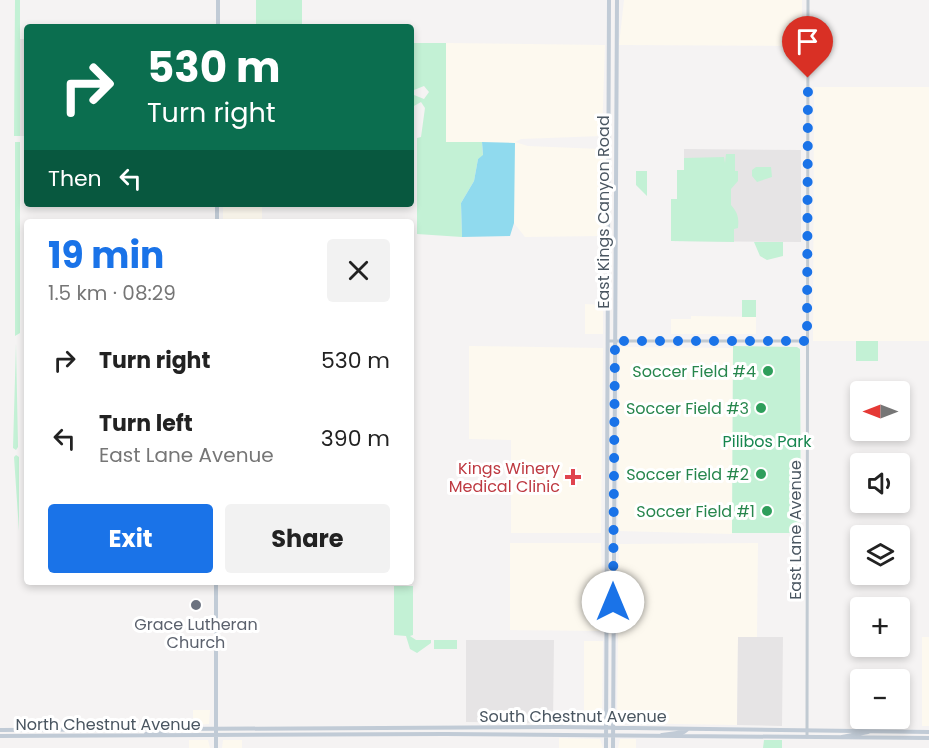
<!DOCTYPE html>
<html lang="en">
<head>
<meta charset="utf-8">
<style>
	:root { --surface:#fff; --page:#f2f2f2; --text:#222; --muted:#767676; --accent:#1a73e8 }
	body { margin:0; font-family:Poppins,sans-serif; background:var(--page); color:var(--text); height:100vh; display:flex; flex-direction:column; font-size:22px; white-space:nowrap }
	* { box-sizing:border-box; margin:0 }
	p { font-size:20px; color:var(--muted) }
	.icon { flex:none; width:33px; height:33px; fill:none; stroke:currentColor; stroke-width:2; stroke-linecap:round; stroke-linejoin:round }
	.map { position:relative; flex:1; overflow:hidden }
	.sheet { position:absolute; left:24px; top:219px; width:390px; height:366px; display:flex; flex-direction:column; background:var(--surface); border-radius:6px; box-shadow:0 3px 9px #0003 }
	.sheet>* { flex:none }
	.top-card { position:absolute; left:24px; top:24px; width:390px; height:183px; border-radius:6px; box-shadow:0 3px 9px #0003; background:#0b6e4f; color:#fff; overflow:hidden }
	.needle { width:39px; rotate:270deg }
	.buttons { position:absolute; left:850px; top:381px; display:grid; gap:12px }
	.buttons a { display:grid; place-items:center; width:60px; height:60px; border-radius:6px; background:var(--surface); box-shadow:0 3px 9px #0003; font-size:30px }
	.pin { position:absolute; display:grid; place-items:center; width:51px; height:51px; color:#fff; margin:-62px -26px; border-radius:50% 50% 50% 0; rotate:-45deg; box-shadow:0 0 6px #0007 }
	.pin .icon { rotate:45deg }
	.me { position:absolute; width:66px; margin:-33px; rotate:0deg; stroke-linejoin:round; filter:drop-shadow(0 0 4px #0008) }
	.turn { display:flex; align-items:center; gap:21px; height:126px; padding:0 24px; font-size:27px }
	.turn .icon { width:78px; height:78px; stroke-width:2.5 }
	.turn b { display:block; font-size:42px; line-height:51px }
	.then { display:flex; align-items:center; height:57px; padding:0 24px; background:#0003; gap:12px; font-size:22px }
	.round { display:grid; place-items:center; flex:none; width:63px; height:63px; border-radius:6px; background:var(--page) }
	.head { display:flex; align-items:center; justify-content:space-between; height:102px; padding:0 24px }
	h1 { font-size:36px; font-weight:700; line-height:45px; color:var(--accent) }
	.cta { display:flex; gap:12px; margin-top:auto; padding:12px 24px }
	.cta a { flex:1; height:69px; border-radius:6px; background:var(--accent); color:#fff; font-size:24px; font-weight:700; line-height:69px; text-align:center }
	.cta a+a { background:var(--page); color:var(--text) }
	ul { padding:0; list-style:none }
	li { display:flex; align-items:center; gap:18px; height:78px; padding:0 24px }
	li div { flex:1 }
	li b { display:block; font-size:22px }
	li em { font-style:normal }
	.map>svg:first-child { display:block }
	.commercial { fill:#fdf9ef }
	.education { fill:#e6e4e5 }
	.green { fill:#c3f1d5 }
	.water { fill:#90daee }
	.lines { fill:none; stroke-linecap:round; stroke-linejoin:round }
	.tertiary { stroke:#c1cad2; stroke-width:3 }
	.secondary { stroke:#c1cbd6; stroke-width:4 }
	.route { stroke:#1a73e8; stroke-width:10; stroke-dasharray:0 18 }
	.leisure-dot { fill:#2e9e5b; stroke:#fff; stroke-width:2 }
	.health-dot { fill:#e0444e; stroke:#fff; stroke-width:2 }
	.worship-dot { fill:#6b7280; stroke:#fff; stroke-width:2 }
	.labels { text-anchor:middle; stroke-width:6; stroke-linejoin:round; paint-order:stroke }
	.street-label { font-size:16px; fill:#4a5661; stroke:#fff }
	.leisure-label { font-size:16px; fill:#27864d; stroke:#fff; text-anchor:end }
	.park-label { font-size:16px; fill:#17864f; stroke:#fff }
	.health-label { font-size:16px; fill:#be3a42; stroke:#fff; text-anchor:end }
	.worship-label { font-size:16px; fill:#5b616d; stroke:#fff }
</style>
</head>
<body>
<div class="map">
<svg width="929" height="748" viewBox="0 0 929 748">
	<rect width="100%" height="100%" fill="#f5f3f3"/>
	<path class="commercial" d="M624,0H802V46L619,45Z
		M446,43L605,45L602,136L521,139L515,142L528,146L600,149L604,152L602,236L525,237L514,223V143L446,142Z
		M814,87H929V341H813Z
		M223,204H262V220L223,219Z
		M585,304L603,305V334H585Z
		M691,316L756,317V334H671V319H691Z
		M469,346L603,348L601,533H511V440L469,439Z
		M622,347L733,348L732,534L618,531L619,349Z
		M510,543H601L603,631L510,630Z
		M758,543L757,637L738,638L737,725L620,723L617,717L619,544Z
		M922,637H929V726H922Z
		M584,641H603L602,719L597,723H584Z
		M193,710H210L209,724L193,725Z
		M563,711H581V723H563Z
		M559,738L600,739L603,748H559Z
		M620,739H636V748H618Z
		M189,740H208L210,748H189Z
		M223,740H242V748H222Z"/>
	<path class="education" d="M20,39H27V136H20Z
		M684,149L801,150V242L671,241V199H677V170H684Z
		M738,637H783L782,726L737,725Z
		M466,640H554L553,723L466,722Z"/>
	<path class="green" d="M15,0H20V136H14Z
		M256,0H302V27H256Z
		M414,43H446V142H482L483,156L478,159L474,181L461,203L462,237L417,234V138L421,137L425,108L421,102L414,106V95L424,99L429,92L424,86L414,90Z
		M15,142H20V333L15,336Z
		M726,154H735V171H738V181L731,189V205C738,213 739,218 738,228L734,229V242L671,241V199H677V170H684V158L724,157L725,163Z
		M756,167H771L772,177L757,182L752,176V170Z
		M636,171H647V196L636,185Z
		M754,242H783V256L767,260L760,256Z
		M742,300H756V317H742Z
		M856,341H878V361H856Z
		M16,343L18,447L16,450L13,448Z
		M733,346L797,347L800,349L801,533H732Z
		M16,455L19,457V531L14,457Z
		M394,586H413V635L410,636L416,640H431V643L417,653L410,649L406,636L394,635Z
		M434,640H457V649H434Z
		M764,740H782V748H763Z"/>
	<path class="water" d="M482,142L515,143L514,223L510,236L462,237L461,203L474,181L478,159L483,155Z"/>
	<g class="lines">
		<path class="tertiary" d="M609,341H807
			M807,737L808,0"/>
		<path class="secondary" d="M218,27V0
			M217,222V204
			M0,730L558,727L929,732
			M146,734L167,731
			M662,735L684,732L688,729
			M0,736L445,734L929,738
			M842,737L868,732
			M216,748V582
			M606,748L609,0
			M613,748L617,0"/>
	</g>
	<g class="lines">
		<path class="route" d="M613,602L615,341H807L808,78"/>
	</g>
	<g class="leisure-dot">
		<circle cx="768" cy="371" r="6"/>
		<circle cx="761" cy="408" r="6"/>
		<circle cx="761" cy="474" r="6"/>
		<circle cx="767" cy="511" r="6"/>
	</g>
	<path class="health-dot" d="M570 468h6v6h6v6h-6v6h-6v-6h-6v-6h6z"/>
	<circle class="worship-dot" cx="196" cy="605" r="6"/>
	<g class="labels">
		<g class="street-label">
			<text transform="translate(603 212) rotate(-90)" y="6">East Kings Canyon Road</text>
			<text transform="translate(795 530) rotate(-90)" y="6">East Lane Avenue</text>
			<text x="573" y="722">South Chestnut Avenue</text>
			<text x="108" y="730">North Chestnut Avenue</text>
		</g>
		<g class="leisure-label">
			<text x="756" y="377">Soccer Field #4</text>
			<text x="749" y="414">Soccer Field #3</text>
			<text x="749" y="480">Soccer Field #2</text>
			<text x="755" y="517">Soccer Field #1</text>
		</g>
		<g class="park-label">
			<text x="767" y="447">Pilibos Park</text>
		</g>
		<g class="health-label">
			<text x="560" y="474">Kings Winery<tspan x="560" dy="18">Medical Clinic</tspan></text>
		</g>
		<g class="worship-label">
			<text x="196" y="630">Grace Lutheran<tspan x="196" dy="18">Church</tspan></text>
		</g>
	</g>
</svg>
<div class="buttons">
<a><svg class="needle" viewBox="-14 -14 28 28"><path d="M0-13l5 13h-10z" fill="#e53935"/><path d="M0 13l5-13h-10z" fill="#767676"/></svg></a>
<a><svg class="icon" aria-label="sound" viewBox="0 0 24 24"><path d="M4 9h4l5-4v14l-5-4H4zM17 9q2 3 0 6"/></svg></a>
<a><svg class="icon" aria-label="layers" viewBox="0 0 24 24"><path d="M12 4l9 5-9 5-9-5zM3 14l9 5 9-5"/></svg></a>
<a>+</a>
<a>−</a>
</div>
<div class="pin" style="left:808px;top:78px;background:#d93025"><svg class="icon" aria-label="arrive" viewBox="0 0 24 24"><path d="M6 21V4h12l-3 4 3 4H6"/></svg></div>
<svg class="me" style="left:613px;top:602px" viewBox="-20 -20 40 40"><circle r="19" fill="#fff"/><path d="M0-13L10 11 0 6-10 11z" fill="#1a73e8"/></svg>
<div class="top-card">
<div class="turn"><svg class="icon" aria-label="right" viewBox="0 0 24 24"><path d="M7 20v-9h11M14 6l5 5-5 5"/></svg><div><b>530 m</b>Turn right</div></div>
<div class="then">Then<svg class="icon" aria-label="left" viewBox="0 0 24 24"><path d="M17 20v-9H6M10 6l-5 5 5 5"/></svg></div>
</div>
<section class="sheet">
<div class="head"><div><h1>19 min</h1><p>1.5 km · 08:29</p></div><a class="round"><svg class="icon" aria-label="close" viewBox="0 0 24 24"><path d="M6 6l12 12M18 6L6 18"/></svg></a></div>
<ul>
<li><svg class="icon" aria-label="right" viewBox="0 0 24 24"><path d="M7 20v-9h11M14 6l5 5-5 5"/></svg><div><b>Turn right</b></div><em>530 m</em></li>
<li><svg class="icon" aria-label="left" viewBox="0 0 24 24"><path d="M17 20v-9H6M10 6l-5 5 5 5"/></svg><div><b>Turn left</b><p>East Lane Avenue</p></div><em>390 m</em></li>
</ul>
<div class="cta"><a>Exit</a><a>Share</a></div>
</section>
</div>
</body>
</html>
